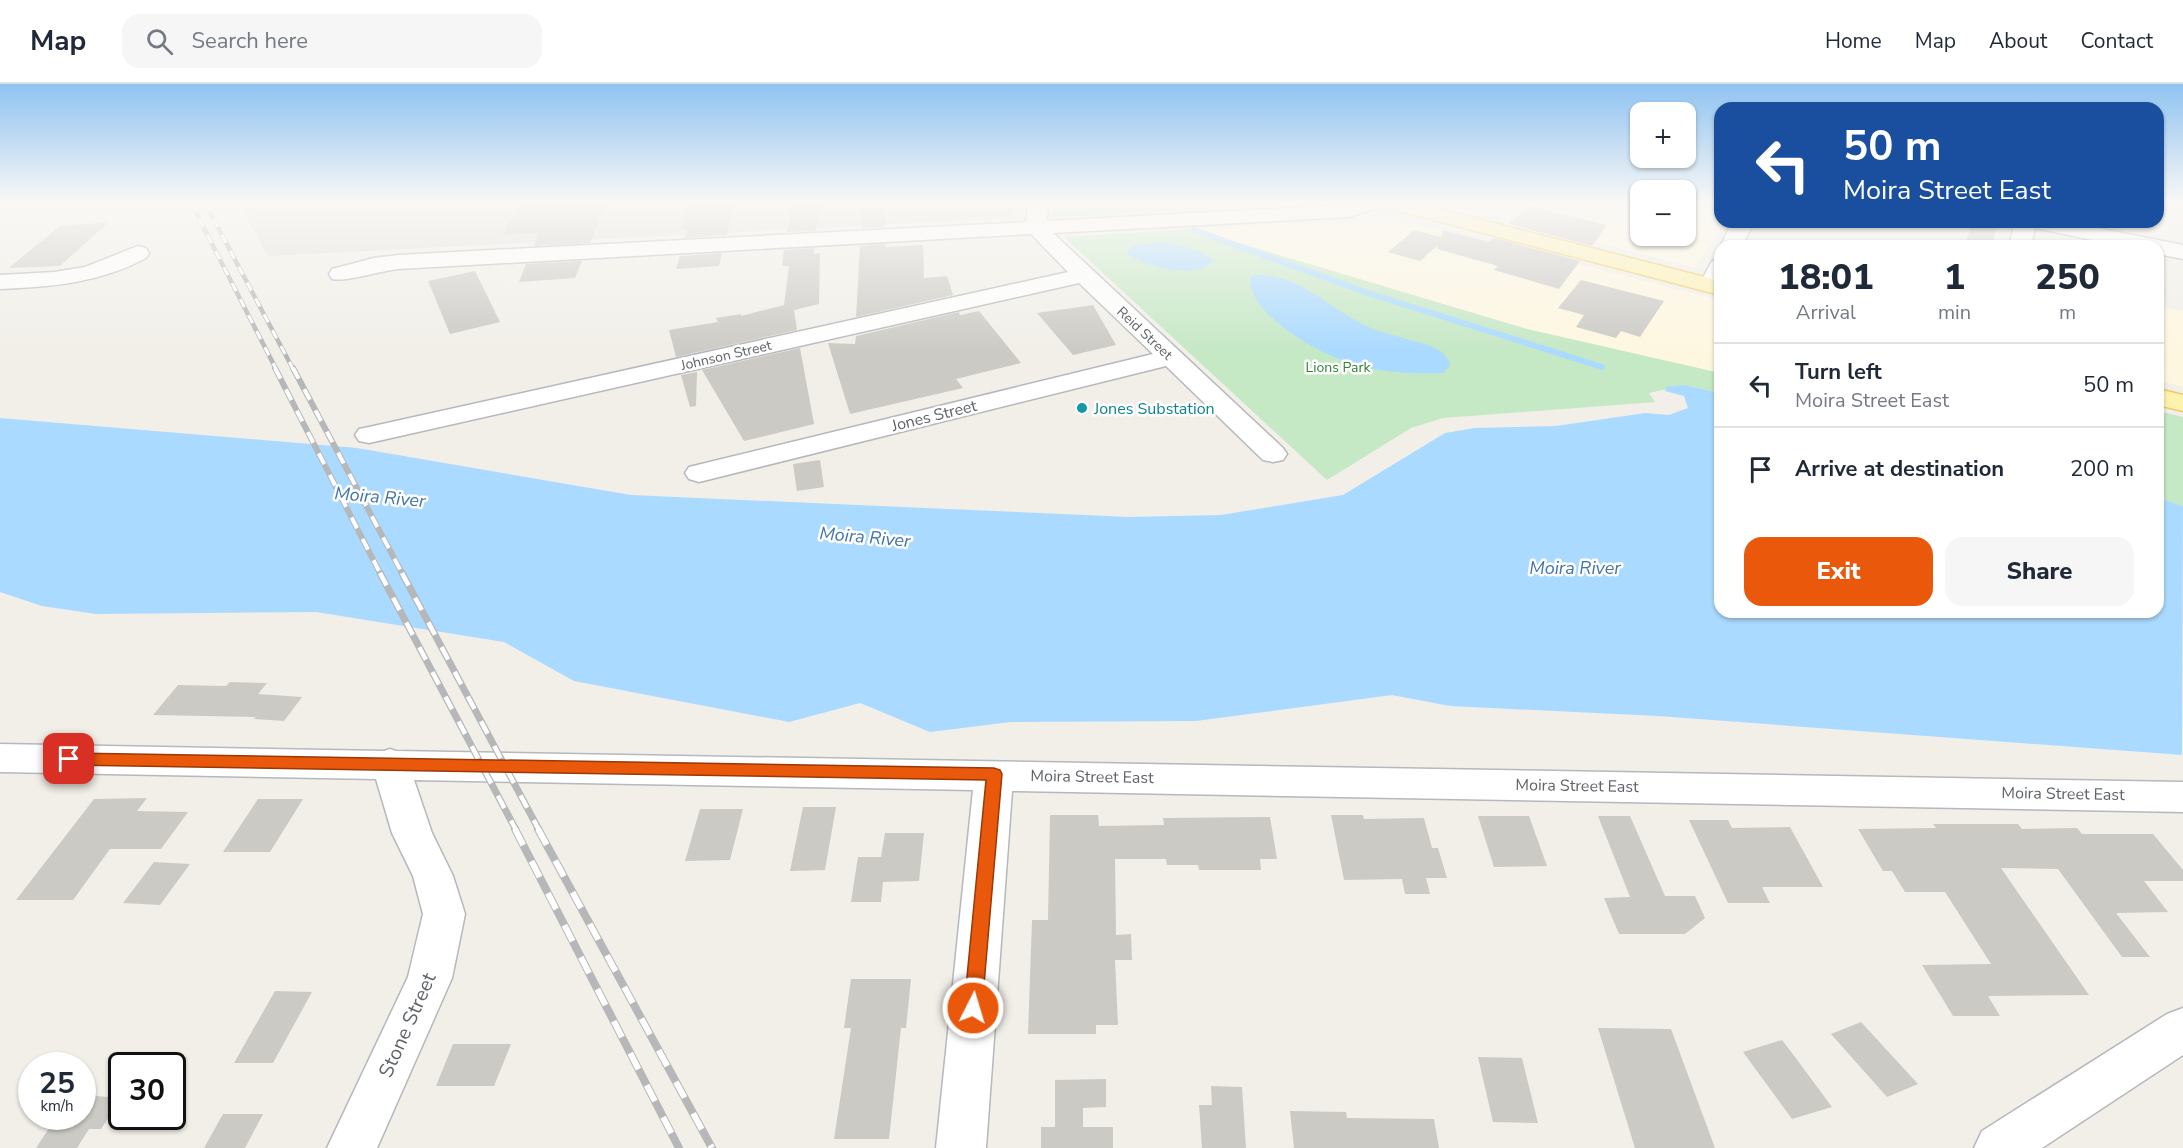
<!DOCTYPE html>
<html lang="en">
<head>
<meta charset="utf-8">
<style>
	:root { --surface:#fff; --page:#f6f6f7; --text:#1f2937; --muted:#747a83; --line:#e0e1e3; --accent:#ea580c }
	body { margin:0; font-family:"Nunito Sans",sans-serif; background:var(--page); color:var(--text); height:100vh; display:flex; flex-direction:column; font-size:22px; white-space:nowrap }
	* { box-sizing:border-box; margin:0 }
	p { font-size:20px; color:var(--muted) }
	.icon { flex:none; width:33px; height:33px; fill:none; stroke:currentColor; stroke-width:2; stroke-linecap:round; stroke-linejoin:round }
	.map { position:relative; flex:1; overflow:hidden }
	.side { position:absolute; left:1714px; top:156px; width:450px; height:378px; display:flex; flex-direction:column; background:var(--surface); border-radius:18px; box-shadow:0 2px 4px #0004 }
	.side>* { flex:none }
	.hud { position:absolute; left:1714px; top:18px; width:450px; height:126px; border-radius:18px; box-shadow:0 2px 4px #0004; background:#1a4fa0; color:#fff; overflow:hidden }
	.fabs { position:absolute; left:1630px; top:18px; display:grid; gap:12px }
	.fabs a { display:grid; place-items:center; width:66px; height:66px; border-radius:12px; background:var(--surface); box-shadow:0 2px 4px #0004; font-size:30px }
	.speed { position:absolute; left:18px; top:968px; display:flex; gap:12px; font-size:30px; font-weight:700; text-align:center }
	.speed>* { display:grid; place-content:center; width:78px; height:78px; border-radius:50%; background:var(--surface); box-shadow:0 2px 4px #0004; line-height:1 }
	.speed small { font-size:15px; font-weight:400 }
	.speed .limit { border:3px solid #111; border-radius:9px; background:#fff; color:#111 }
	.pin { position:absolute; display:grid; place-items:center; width:51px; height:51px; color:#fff; margin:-26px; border-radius:12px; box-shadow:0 3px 9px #0006 }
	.me { position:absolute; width:66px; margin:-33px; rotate:5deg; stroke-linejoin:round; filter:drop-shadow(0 0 4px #0008) }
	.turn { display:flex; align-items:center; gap:21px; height:126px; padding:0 30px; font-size:27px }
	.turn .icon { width:78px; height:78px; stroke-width:2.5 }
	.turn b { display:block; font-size:42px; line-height:51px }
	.eta { display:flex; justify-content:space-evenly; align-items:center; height:102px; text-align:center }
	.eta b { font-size:36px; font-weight:800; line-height:42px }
	.action { display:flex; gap:12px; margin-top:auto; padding:12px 30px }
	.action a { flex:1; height:69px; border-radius:18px; background:var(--accent); color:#fff; font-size:24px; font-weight:800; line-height:69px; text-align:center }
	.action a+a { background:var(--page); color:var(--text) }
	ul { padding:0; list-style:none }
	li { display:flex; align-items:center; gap:18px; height:84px; padding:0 30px; border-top:2px solid var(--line) }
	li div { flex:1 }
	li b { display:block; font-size:22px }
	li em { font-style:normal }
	header { display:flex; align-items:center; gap:36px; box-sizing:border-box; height:84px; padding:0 30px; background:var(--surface); border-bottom:2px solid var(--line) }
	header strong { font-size:28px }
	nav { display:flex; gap:33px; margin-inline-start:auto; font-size:21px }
	.search { width:420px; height:54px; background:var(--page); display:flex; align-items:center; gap:15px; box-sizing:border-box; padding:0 21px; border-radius:18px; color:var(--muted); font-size:22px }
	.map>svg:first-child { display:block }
	.commercial { fill:#fef7e0 }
	.industrial { fill:#e0deda }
	.green { fill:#c5e8c5 }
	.water { fill:#aadaff }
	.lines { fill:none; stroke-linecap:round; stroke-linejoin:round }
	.stream { stroke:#aadaff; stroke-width:6 }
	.building { fill:#cccac5 }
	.minor-casing { stroke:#b5b8bc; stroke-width:3 }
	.major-casing { stroke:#f2c960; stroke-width:3 }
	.minor { fill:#fff; fill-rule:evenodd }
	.major { fill:#fff2af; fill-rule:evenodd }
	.rail-far3-casing { stroke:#b6b7b8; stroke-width:4.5 }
	.rail-far2-casing { stroke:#b6b7b8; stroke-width:6 }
	.rail-far1-casing { stroke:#b6b7b8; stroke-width:7 }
	.rail-casing { stroke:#b6b7b8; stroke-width:8 }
	.rail-far3 { stroke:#fff; stroke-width:3; stroke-dasharray:9; stroke-linecap:butt }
	.rail-far2 { stroke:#fff; stroke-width:4; stroke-dasharray:12; stroke-linecap:butt }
	.rail-far1 { stroke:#fff; stroke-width:4.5; stroke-dasharray:14; stroke-linecap:butt }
	.rail { stroke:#fff; stroke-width:6; stroke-dasharray:18; stroke-linecap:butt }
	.route { fill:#ea580c; stroke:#983908; stroke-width:1.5 }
	.culture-dot { fill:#0f9aa8; stroke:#fff; stroke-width:2 }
	.labels { text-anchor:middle; stroke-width:5; stroke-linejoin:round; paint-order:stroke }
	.far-street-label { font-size:14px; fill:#5f6368; stroke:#fff }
	.far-park-label { font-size:14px; fill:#348238; stroke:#fff }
	.culture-label { font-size:16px; fill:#0d838f; stroke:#fff; text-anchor:start }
	.street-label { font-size:16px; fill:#5f6368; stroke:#fff }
	.water-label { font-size:18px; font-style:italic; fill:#4174aa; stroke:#fff }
	.near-street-label { font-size:20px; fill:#5f6368; stroke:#fff }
</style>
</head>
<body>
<header>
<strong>Map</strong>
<div class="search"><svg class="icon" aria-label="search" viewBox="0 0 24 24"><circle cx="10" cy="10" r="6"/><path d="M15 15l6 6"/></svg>Search here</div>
<nav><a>Home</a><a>Map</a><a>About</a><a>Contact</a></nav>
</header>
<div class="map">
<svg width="2183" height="1064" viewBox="0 0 2183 1064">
	<rect width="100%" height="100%" fill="#f1efe8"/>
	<path class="commercial" d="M1441,119H1641V152H1686V120L1720,127V138H1724L1696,184Z
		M1394,134L1720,216V289L1527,245L1192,145Z
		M2164,223L2183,227V303L2159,297V249L2163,250Z"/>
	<path class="industrial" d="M238,119H1015L1014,134L268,172Z"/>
	<path class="green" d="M1053,119H1307L1051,134Z
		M1192,145L1527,245L1720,289V309L1684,301L1649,309L1655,318L1443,334L1411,344L1327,396L1064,153Z
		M2158,327L2183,333V422L2159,414Z"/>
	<path class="water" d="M1165,158L1199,167L1213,176C1199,197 1144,183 1127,169L1130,163L1137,161Z
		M1255,191C1300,189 1332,228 1371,244C1382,249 1394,251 1406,255C1424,260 1443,262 1451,281L1443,289C1416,290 1387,289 1360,282C1328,275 1248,233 1250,194Z
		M1684,301L1720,309V528H2158L2159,414L2183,422L2182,671L1658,632L1450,622L1392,611L1196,637L1011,638L930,648L860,619L789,638L574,597L504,558L316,528L96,530L42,522L0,508V334L357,364L631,411L1129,433L1221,431L1343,411L1445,349L1475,344L1556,342L1645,329L1669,331L1688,324L1684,312L1665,307L1666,303Z"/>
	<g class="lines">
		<path class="stream" d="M1194,146L1368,209L1602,283"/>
	</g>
	<path class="building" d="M520,119H606L590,159L534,162L538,149L503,151Z
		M689,119H734L727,151L685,154L688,145H681Z
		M792,119H820L816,147L787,148Z
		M1529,122L1607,141L1592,162L1509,140Z
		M885,124V143L861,144L862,125Z
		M1973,138L1997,141L1992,162H1964Z
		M108,139L60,182L9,184L61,141Z
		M1414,146L1441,153L1443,146L1489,158L1494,154L1580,177L1559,205L1494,186L1498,182L1437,165L1438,161L1420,177L1388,168Z
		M885,160V163L923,161L924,194L947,192L953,211L856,233L860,162Z
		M814,164V170L820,169L819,220L794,226L797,246L676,273L669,246L718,238L716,234L741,230V232L784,221L789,182H782L784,166Z
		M722,169L719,182L676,185L680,172Z
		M582,177L575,194L519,198L526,180Z
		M475,187L500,238L450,250L428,197Z
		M1581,196L1664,217L1640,253L1621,247L1616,254L1576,243L1584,231L1558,224Z
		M1093,221L1116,261L1073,271L1037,229Z
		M979,227L1021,279L956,295L963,304L850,330L828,259L855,260L856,252L959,228L960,231Z
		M800,264L814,340L744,357L702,286Z
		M697,288L696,322L690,323L681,291Z
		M820,376L824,403L797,407L793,380Z
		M230,598L267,599L258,610L302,613L284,637L254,635L256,633L153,631L178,601L226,602Z
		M147,714L137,727L188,728L161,765H110L73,816H16L94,715Z
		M258,715H303L270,768H223Z
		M803,723H836L825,786L790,787Z
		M700,725H743L730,776L685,777Z
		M1050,731H1098L1099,742L1164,741L1163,734L1270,733L1277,775H1260L1261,786H1199L1198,781H1167L1166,775H1115L1116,851L1131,850L1132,876H1115L1118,941H1096V950H1028L1032,836H1048Z
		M1331,731H1363L1364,735L1424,734L1432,764H1438L1447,794H1426L1430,810H1405L1402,795L1344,796Z
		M1478,732H1529L1547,782L1494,783Z
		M1598,732H1630L1665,812H1695L1705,834L1685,850H1619L1604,814L1630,813Z
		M1689,736H1728L1732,744L1790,743L1823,803H1762L1770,819H1728Z
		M1933,740H2018L2022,745L2077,744L2082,750H2153L2183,786V797H2144L2168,828L2116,829L2150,873H2122L2058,785L2001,784L2089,911L1988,912L2000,932H1953L1922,881L1991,880L1945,808H1905L1892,787H1883L1858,745L1936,744Z
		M885,749H924L919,797L883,798L881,818H851L858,773H881Z
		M154,778L190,780L160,821L123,819Z
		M851,895H911L906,944H901L889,1055H834L851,944H844Z
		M275,907L312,908L273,979H234Z
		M1861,938L1918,1000L1887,1013L1831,950Z
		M1598,944L1671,945L1715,1064H1635Z
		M1782,956L1795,973L1832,1023L1792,1035L1743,968Z
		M453,960H511L494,1002H436Z
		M1478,973L1522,974L1538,1039L1493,1038Z
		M1106,995V1023L1083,1024V1043H1113V1064H1041V1043H1055V996Z
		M1211,1002L1242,1003L1246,1064H1202L1199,1021H1212Z
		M82,1011L122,1014L101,1045H89L77,1064H36L57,1032H82Z
		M1290,1027L1346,1028L1347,1034L1434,1035L1439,1064H1294Z
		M223,1030H263L245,1064H204Z"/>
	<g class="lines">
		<defs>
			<path id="minor" d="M1028,119H1048L1047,137L1381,119L1378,123L1349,133L1053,149L1283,364L1287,370L1283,376L1273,378L1263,376L1166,282L699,398L689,395L685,389L689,383L1153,270L1079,199L369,359L359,357L355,351L359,345L369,343L1068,188L1031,150L398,185C380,187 347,198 332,195L329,190L332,185L374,174L398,171L1026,138Z
				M1732,138H1754L1742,162L1720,163Z
				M2015,138H2067L2183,161V175L2158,170V162H2121L2035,144L2031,162H2009Z
				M138,162L146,164L149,169L146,174C100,199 51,203 0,205V191L54,188L85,183Z
				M1720,175V202L1718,206L1710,208L1702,206L1699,201L1712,177Z
				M0,660L384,667L390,665L396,667L2183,698V728L1012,707L986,1064H936L973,706L414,696L432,749L453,792L465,830L452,894L377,1064H327L408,893L423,830L413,792L392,749L376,695L0,688Z
				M2183,924V971L2042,1064H1974L1982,1047L2167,930Z"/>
			<path id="major" d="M1381,119H1416L1720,197V211L1384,123Z
				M2158,305L2183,311V327L2158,321Z"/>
		</defs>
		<use href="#minor" class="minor-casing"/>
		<use href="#major" class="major-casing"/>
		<use href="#minor" class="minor"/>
		<use href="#major" class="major"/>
		<defs>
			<path id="rail-far3" d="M191,119L276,285
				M205,119L293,285"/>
			<path id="rail-far2" d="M275,284L381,491
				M293,284L403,491"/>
			<path id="rail-far1" d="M380,489L516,746
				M402,489L539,746"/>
			<path id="rail" d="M515,745L679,1064
				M538,745L712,1064"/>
		</defs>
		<use href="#rail-far3" class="rail-far3-casing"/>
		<use href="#rail-far2" class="rail-far2-casing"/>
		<use href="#rail-far1" class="rail-far1-casing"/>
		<use href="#rail" class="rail-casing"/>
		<use href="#rail-far3" class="rail-far3"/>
		<use href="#rail-far2" class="rail-far2"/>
		<use href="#rail-far1" class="rail-far1"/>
		<use href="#rail" class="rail"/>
	</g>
	<linearGradient id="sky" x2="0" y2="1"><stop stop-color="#8fc3f1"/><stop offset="0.44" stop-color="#f9f8f5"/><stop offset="1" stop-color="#f9f8f5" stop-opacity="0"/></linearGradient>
	<rect width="2183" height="268" fill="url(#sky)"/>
	<path class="route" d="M69,669L994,684L1000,686L1002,690L982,924L980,930L973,933L967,930L964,924L986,696L69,681L63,679L61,675L63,671Z"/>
	<circle class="culture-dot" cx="1082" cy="324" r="6"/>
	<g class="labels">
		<g class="far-street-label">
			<text transform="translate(1145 249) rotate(43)" y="5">Reid Street</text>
			<text transform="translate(726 271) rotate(-13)" y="5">Johnson Street</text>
		</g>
		<g class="far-park-label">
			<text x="1338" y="288">Lions Park</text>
		</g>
		<g class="culture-label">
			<text x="1094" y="330">Jones Substation</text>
		</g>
		<g class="street-label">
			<text transform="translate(934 331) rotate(-14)" y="6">Jones Street</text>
			<text transform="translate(1092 692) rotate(1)" y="6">Moira Street East</text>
			<text transform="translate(1577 701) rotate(1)" y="6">Moira Street East</text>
			<text transform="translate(2063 709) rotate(1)" y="6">Moira Street East</text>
		</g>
		<g class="water-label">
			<text transform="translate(380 413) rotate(5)" y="6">Moira River</text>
			<text transform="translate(865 453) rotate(5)" y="6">Moira River</text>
			<text x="1575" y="490">Moira River</text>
		</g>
		<g class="near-street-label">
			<text transform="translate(407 941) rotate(-66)" y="7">Stone Street</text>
		</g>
	</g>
</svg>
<div class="fabs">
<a>+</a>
<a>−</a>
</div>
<div class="speed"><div>25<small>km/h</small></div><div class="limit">30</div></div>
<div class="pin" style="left:69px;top:675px;background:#d93025"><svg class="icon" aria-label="arrive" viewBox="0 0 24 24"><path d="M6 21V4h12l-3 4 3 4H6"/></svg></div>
<svg class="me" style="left:973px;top:924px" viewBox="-20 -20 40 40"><circle r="17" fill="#ea580c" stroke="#fff" stroke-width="3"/><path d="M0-11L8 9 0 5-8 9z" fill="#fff"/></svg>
<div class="hud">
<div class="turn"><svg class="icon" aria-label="left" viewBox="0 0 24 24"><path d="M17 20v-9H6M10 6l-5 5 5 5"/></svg><div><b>50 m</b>Moira Street East</div></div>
</div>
<section class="side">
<div class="eta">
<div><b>18:01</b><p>Arrival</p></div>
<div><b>1</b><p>min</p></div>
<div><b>250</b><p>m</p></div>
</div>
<ul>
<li><svg class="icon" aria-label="left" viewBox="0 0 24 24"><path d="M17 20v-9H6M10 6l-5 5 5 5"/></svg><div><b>Turn left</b><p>Moira Street East</p></div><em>50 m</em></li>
<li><svg class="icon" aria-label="arrive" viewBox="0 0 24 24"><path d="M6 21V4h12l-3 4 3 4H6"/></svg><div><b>Arrive at destination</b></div><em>200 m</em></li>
</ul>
<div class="action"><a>Exit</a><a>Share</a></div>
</section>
</div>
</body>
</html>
